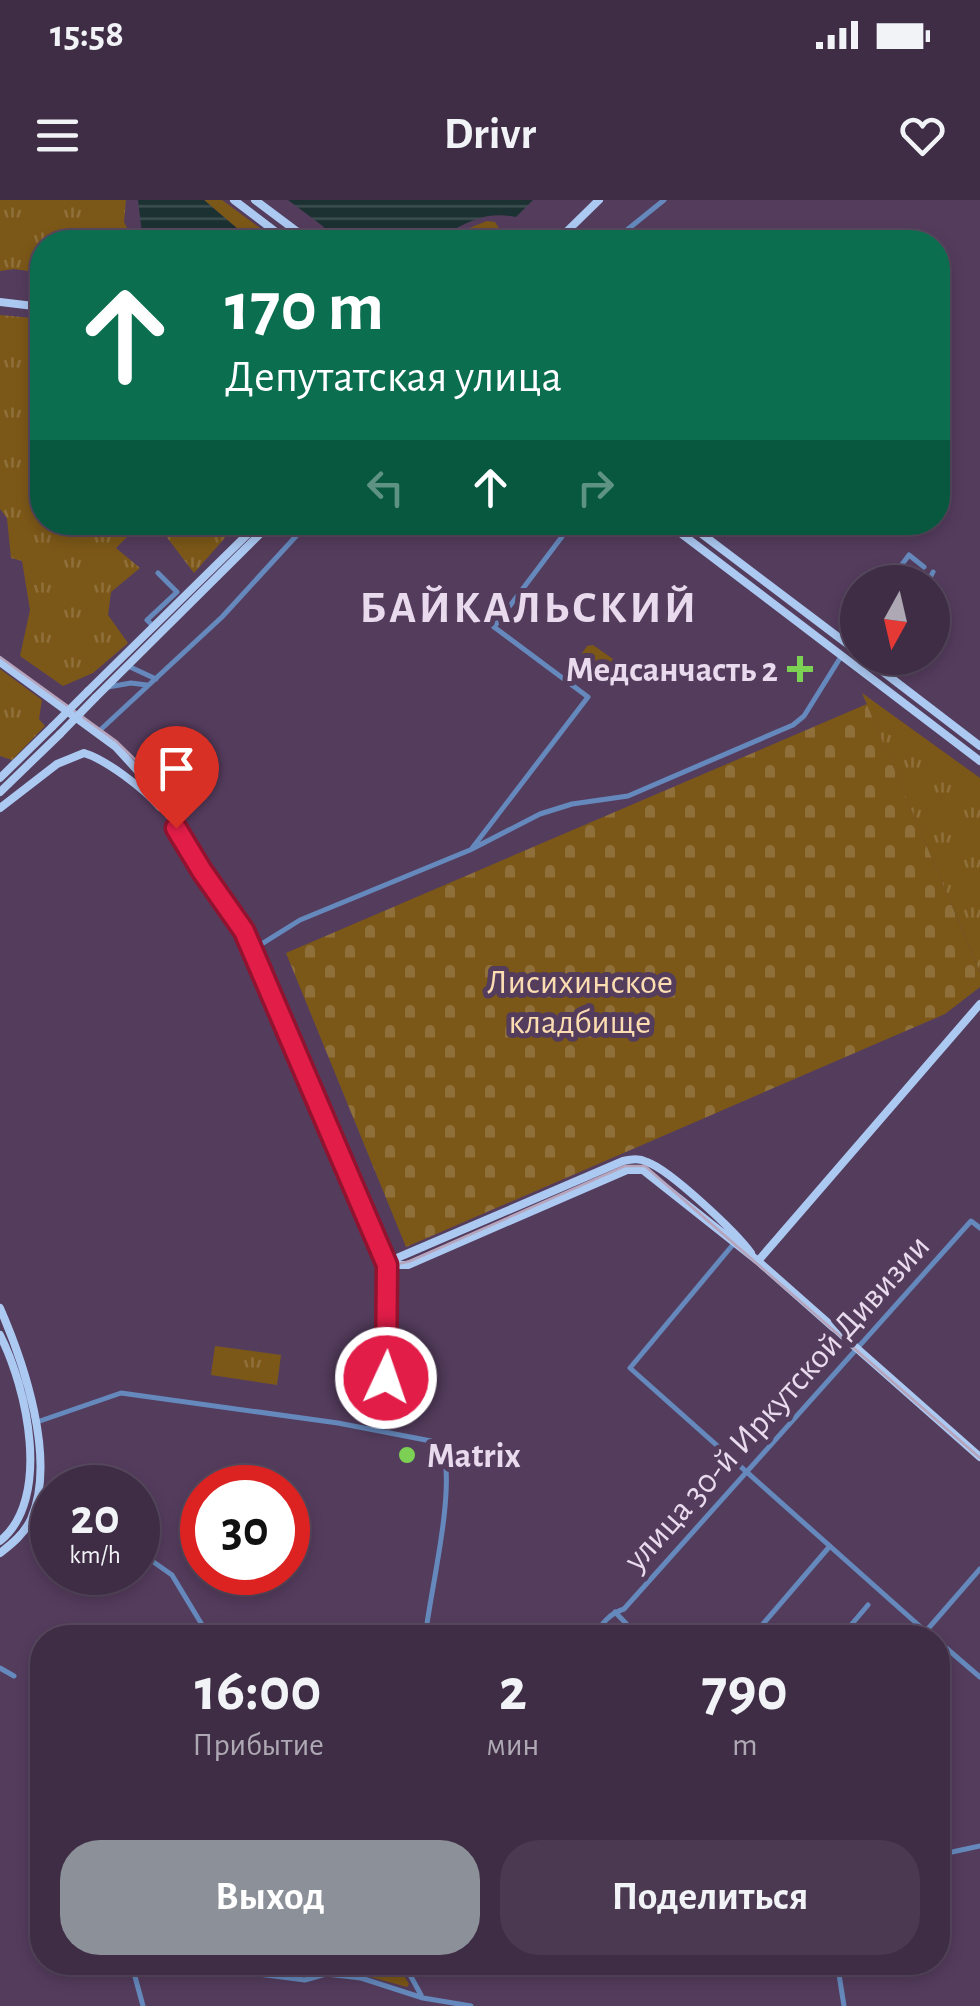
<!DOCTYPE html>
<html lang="ru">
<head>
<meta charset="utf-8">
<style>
	:root { --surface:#3f2d46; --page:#4a3951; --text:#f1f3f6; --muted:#ada8b3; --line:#58495f; --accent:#8c9099 }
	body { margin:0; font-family:"Alegreya Sans",sans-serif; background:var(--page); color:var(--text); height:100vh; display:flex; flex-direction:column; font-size:38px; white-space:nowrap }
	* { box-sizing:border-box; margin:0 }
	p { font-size:32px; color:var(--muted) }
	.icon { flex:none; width:55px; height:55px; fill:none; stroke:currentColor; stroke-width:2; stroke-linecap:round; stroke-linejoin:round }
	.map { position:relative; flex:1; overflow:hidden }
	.panel { position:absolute; left:30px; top:1425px; width:920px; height:350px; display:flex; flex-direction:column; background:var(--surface); border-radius:40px; box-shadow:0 5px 15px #0003,0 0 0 2px var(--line) }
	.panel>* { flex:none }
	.hud { position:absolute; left:30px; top:30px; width:920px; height:305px; border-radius:40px; box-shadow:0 5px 15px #0003,0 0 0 2px var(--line); background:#0b6e4f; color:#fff; overflow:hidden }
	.needle { width:65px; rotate:188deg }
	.controls { position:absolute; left:840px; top:365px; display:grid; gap:20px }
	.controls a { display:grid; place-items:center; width:110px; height:110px; border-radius:50%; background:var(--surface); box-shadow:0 5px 15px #0003,0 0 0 2px var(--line); font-size:50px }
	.speed { position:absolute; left:30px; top:1265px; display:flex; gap:20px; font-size:50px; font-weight:700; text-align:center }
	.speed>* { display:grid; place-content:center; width:130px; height:130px; border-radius:50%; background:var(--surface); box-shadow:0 5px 15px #0003,0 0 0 2px var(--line); line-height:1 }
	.speed small { font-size:25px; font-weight:400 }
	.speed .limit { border:15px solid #d22; background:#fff; color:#111 }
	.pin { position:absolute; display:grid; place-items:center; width:85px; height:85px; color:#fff; margin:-102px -42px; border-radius:50% 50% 50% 0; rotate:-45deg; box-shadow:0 0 10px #0007 }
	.pin .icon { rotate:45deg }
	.me { position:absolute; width:110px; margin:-55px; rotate:3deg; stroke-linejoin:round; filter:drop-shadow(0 0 8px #0008) }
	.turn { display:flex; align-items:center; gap:35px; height:210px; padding:0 30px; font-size:45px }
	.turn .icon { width:130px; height:130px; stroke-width:2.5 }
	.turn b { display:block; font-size:70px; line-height:85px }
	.lanes { display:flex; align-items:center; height:95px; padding:0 30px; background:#0003; justify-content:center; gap:50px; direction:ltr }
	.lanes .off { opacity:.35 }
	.eta { display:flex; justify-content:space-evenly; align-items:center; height:170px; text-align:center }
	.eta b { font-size:60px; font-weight:600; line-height:70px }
	.action { display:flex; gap:20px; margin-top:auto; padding:20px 30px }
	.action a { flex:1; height:115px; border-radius:40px; background:var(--accent); color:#fff; font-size:40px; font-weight:600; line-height:115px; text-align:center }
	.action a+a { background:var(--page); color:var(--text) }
	.status { display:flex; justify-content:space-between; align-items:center; height:70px; padding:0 50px; background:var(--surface); direction:ltr }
	.status svg { height:28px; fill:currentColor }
	header { display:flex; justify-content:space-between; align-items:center; height:130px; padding:0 30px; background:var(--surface); font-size:45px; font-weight:600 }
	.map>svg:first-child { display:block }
	.grass { fill:#7c5818 }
	.forest { fill:url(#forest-crowns) }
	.cemetery { fill:url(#cemetery-stones) }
	.park { fill:url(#park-tufts) }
	.water { fill:url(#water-rules) }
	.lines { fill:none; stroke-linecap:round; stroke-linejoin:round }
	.minor { stroke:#6589bc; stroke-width:5 }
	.major { stroke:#acc9f2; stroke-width:8 }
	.tram { stroke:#b6a4bc; stroke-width:2.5 }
	.major-bridge { stroke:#acc9f2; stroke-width:8 }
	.route-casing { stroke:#92132f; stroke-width:25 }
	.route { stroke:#e11d48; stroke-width:18 }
	.poi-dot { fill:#7cd155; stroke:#543c5d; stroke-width:4 }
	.labels { text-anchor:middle; stroke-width:10; stroke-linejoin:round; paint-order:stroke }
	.poi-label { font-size:35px; font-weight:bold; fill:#e9daee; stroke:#543c5d; text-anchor:end }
	.park-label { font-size:35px; fill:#fbddb1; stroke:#543c5d }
	.street-label { font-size:35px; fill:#e9daee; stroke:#543c5d }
	.district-label { font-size:45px; font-weight:bold; letter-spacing:2.5px; fill:#e9daee; stroke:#543c5d }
</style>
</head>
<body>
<div class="status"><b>15:58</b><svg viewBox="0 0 49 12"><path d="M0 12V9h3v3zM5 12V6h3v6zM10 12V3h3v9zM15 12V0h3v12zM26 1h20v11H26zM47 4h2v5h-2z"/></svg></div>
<header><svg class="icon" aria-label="menu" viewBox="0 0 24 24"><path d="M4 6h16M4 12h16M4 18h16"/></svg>Drivr<svg class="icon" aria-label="heart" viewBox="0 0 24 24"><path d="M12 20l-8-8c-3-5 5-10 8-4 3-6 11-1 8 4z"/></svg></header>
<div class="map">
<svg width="980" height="1806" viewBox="0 0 980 1806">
	<defs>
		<pattern id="forest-crowns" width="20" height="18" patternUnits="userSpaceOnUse" patternTransform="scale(2.5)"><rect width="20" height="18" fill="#7c5818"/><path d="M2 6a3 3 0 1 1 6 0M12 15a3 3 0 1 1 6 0" fill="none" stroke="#8f6f3a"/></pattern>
		<pattern id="cemetery-stones" width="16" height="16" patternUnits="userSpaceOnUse" patternTransform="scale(2.5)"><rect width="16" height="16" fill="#7c5818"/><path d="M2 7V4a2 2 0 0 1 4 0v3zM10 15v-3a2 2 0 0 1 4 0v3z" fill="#8f6f3a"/></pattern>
		<pattern id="park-tufts" width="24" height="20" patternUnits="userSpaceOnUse" patternTransform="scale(2.5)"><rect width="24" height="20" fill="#7c5818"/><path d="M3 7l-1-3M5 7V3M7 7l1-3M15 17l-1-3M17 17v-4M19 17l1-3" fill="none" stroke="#8f6f3a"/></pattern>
		<pattern id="water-rules" width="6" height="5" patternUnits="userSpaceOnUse" patternTransform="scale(2.5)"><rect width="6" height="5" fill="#1c3132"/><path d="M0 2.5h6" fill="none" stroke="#3d4e50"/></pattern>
	</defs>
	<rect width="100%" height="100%" fill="#543c5d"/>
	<path class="grass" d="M204,0H222L279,42H253Z
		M593,445L623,466L615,482L581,460L580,456L587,446Z
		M345,1763H396L409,1784L407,1787L356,1773Z"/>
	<path class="forest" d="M487,21L495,22L500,30L490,42H434Z"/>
	<path class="cemetery" d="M867,504L980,772V787L945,814L406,1047L286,753Z"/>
	<path class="park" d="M0,0H126L124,22L134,42H42V73L14,69L0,71Z
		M0,115L42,119V322L141,323L116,348L140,368L111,392L108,415L128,443L93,473L63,486L20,456L30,410L22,361L11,358L7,318L0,309Z
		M156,323H238L194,373Z
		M0,469L42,500L39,519L45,526L12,560L0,556Z
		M862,493L980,578V772Z
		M215,1146L281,1155L277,1185L211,1175Z"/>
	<path class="water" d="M138,0H204L253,42H143Z
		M288,0H533L516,17C478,10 466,27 433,38C403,48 360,46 332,33L323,42H313L324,27Z"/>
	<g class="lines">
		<path class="minor" d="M612,42L664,0
			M900,367L909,355L924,367
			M928,382L933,372
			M154,427L147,420L177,392L158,373
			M128,466L156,479
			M108,487L131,483L147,485
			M97,533L222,417L309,322
			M473,647L588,497L494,427L573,322
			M252,750L300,720L470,650L540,614L572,604L628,596L793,525L804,516L842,455
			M736,1041L630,1168L933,1438
			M37,1222L121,1193L338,1223L431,1241C439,1246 444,1249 445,1258C452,1305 431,1388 425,1438
			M381,1230L388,1140L387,1065
			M38,1297L52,1313
			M28,1329L52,1323
			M138,1351L172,1375L210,1438
			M615,1412L640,1438
			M596,1438C599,1424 611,1413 624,1409L971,1021L980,1028
			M751,1438L830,1346
			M840,1438L868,1405
			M920,1438L980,1369
			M938,1441L980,1477
			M0,1468L14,1476
			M938,1655L980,1646
			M131,1762L143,1806
			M199,1762L218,1769L305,1780L326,1774L361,1778L423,1798L471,1806
			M403,1762L421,1795
			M837,1762L844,1806"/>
		<path class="major" d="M234,0L289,42
			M255,0L311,42
			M556,42L599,0
			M0,102L42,107
			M666,322L980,561
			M686,322L858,452
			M865,458L980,546
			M0,462L116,547L155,590L201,671L244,731L387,1065H408L627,970H643L758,1061L980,1257
			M88,491L260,322
			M95,498L272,322
			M0,578L52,527
			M0,592L60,534
			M0,608L57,564L84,553C107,560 144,589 160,607
			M382,1053L389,1058H397L623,961C632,959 639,958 647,962C670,970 736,1032 751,1053
			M758,1061L980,804
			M0,1108C24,1163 57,1260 31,1319C24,1334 13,1343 0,1353
			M0,1135C27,1188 52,1299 0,1341"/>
		<path class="tram" d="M0,457L116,541L154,578L215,690L372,1052C383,1066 394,1066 410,1061L625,966H645L980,1258"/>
		<path class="major-bridge" d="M52,527L88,491
			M60,534L95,498"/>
	</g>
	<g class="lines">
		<defs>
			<path id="route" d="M176,628L202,671L244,731L387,1065L386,1178"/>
		</defs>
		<use href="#route" class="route-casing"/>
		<use href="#route" class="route"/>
	</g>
	<g class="poi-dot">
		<path d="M795 454h10v10h10v10h-10v10h-10v-10h-10v-10h10z"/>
		<circle cx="407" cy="1255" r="10"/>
	</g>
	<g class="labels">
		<g class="poi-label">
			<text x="778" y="481">Медсанчасть 2</text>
			<text x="427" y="1267" text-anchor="start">Matrix</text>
		</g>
		<g class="park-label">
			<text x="580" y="793">Лисихинское<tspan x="580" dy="40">кладбище</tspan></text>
		</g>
		<g class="street-label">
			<text transform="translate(776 1202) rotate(-48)" y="12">улица 30-й Иркутской Дивизии</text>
		</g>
		<g class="district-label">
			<text x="529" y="422">БАЙКАЛЬСКИЙ</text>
		</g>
	</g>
</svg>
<div class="controls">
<a><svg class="needle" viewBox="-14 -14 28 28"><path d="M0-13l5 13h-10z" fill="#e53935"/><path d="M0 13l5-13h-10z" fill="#ada8b3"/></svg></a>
</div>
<div class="speed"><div>20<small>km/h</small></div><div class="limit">30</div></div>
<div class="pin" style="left:176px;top:628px;background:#d93025"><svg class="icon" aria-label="arrive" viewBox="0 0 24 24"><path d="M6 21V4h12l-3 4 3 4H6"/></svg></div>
<svg class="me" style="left:386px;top:1178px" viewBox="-20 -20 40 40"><circle r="17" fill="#e11d48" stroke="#fff" stroke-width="3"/><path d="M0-11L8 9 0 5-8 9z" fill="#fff"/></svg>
<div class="hud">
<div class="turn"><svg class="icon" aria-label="ahead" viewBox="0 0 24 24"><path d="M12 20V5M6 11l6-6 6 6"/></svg><div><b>170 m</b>Депутатская улица</div></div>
<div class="lanes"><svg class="icon off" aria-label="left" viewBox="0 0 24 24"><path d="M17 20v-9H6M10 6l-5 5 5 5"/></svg><svg class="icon" aria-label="ahead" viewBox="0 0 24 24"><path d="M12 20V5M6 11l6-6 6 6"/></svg><svg class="icon off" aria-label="right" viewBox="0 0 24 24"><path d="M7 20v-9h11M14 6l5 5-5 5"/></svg></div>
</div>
<section class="panel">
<div class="eta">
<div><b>16:00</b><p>Прибытие</p></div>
<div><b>2</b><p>мин</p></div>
<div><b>790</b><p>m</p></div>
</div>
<div class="action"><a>Выход</a><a>Поделиться</a></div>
</section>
</div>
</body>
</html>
